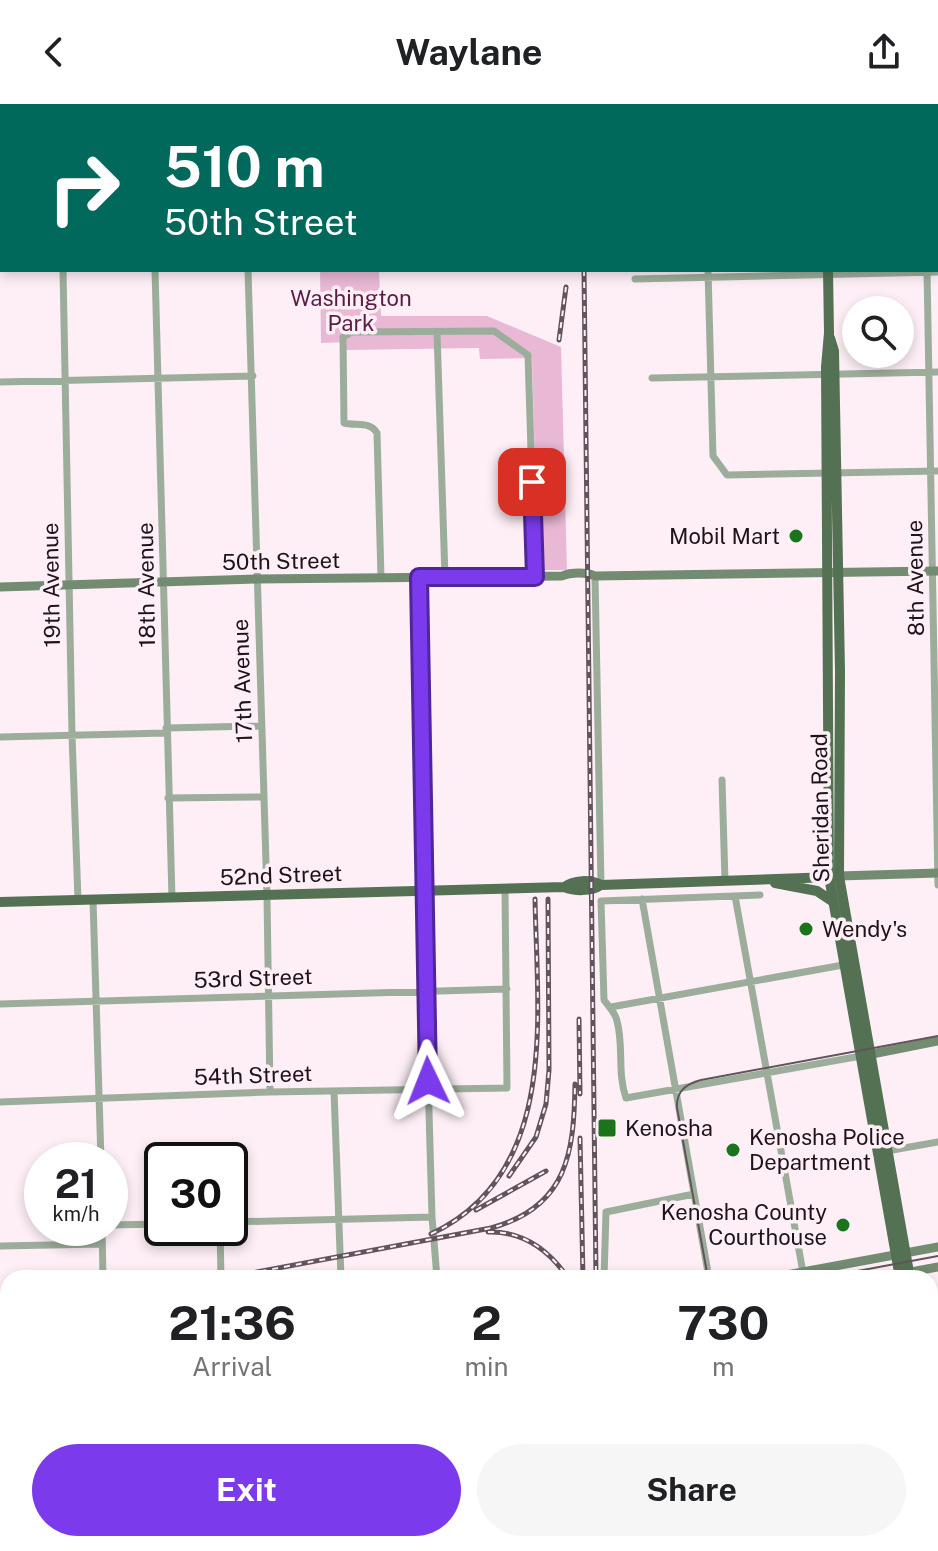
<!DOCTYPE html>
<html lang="en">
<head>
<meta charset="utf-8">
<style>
	:root { --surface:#fff; --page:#f6f6f6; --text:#202124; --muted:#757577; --accent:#7c3aed }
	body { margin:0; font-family:"Public Sans",sans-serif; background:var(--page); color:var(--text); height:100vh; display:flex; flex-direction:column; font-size:30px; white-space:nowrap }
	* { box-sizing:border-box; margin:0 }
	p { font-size:26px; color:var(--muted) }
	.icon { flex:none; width:44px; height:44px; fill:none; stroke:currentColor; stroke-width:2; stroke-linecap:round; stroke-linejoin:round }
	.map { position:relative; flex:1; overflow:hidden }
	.details { position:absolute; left:0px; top:1166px; width:938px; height:282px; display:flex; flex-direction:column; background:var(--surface); border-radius:24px 24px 0 0; box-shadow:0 4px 12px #0003 }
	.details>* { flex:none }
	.banner { position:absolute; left:0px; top:0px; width:938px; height:168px; box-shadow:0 4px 12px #0003; background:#00695c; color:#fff; overflow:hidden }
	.fabs { position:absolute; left:842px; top:192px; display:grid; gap:16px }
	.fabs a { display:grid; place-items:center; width:72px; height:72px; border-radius:50%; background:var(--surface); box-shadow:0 4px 12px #0003; font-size:40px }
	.speed { position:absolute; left:24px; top:1038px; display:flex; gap:16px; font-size:40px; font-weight:700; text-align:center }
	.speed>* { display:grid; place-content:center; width:104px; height:104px; border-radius:50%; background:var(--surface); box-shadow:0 4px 12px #0003; line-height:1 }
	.speed small { font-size:20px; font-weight:400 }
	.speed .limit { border:4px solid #111; border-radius:12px; background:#fff; color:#111 }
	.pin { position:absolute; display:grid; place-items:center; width:68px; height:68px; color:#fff; margin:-34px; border-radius:16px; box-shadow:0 4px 12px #0006 }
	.me { position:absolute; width:88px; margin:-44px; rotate:358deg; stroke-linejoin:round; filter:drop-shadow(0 0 6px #0008) }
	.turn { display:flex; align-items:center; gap:28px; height:168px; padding:0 32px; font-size:36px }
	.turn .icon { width:104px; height:104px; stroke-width:2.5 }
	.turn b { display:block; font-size:56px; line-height:68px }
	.eta { display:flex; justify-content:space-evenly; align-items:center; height:136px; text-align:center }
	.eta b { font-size:48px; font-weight:700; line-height:56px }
	.primary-button { display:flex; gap:16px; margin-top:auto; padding:16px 32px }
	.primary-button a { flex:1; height:92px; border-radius:48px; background:var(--accent); color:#fff; font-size:32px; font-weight:700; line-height:92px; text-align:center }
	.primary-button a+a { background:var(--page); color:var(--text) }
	header { display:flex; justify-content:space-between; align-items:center; height:104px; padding:0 32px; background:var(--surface); font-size:36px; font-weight:700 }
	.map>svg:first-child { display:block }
	.green { fill:#e8b8d4 }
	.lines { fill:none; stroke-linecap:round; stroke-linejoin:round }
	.street { stroke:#9dad9b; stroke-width:7 }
	.secondary { stroke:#728b71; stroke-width:9 }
	.primary { stroke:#547253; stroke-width:10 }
	.tram { stroke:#61545c; stroke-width:2 }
	.rail-casing { stroke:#61545c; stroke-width:5 }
	.rail { stroke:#feeff7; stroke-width:2; stroke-dasharray:6; stroke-linecap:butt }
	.route-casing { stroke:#51269a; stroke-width:20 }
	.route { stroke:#7c3aed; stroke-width:14 }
	.poi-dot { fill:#1c731e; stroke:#feeff7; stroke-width:3 }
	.labels { text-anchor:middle; stroke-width:7; stroke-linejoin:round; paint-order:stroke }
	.park-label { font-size:22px; fill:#591d45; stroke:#feeff7 }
	.poi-label { font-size:22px; fill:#1f131a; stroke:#feeff7; text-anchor:start }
	.street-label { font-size:22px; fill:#1f131a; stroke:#feeff7 }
</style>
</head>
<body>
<header><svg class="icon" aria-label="back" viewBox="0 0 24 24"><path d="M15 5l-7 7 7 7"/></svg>Waylane<svg class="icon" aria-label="share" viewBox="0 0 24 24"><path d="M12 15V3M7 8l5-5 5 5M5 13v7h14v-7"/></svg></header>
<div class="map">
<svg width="938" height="1447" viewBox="0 0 938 1447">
	<rect width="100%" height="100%" fill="#feeff7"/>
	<path class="green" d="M320,166H379L381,212H487L561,243L567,466H543L538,462L532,254L480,255L479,244L346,246V238L321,239Z"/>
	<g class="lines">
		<path class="street" d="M32,0V2
			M149,0V2
			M242,0V2
			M475,0V2
			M518,0V2
			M707,0V2
			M925,0V2
			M0,41H2
			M936,69H938
			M63,166L72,631L78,796
			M155,166L172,794
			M248,166L267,792L270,988
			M708,166L713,352L727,371L938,367
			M927,166L938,781
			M635,175L938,168
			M437,228L445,473
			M652,274L938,268
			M0,278L253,272
			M595,472L601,781
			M381,473L377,329C370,317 356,322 344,319L343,233L352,228L494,227L528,251L535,473
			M419,473L427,937L432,1113L437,1174
			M166,624L261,622
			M0,633L166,629
			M722,676L725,777
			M168,694L263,693
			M760,791L601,797L604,896C609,903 615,908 617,917C624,942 617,969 626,994L861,952
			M735,792L804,1174
			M642,795L709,1174
			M93,796L101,1056
			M0,900L507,885
			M611,903L843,861
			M334,987L341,1174
			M0,998L270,988L507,984L505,784
			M887,1047L938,1038
			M230,1118L432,1113
			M110,1121L162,1120
			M102,1124L103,1174
			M220,1124L221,1174
			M0,1142L102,1140
			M604,1174L606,1108L694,1090
			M930,1246L938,1245
			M0,1389H8
			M390,1440V1447
			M522,1440L525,1447
			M608,1440V1447
			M753,1440L755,1447
			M850,1440L852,1447
			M113,1446L229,1443
			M432,1447L438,1440"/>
		<path class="secondary" d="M0,483L257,475L562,472C571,468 587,468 595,472L938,467
			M839,772L938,769
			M867,951L938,937
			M770,1174L938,1143
			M878,1174L938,1163
			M0,1281L8,1280"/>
		<path class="primary" d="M824,0V2
			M828,166L829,229L826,263L829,773L900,1174
			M830,234L834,247L840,567L839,772L910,1174
			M775,779L817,787L832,797
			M564,783C574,776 590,775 601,781
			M0,798L564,783C574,787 591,788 601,781L833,773
			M930,1291L938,1342
			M930,1354L938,1400"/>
		<path class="tram" d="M708,1174L677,1004C676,987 686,980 701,976L938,932
			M820,1174L938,1152"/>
		<defs>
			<path id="rail" d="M562,0V2
				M577,0V2
				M584,166L596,1174
				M559,236L566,183
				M579,915L580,990
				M580,1034L583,1174
				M509,1072L536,1033L546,1000L549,966L548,795
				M476,1106L546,1067
				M488,1128C523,1127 549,1146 568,1174
				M431,1130C560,1070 537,911 535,795
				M225,1174L491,1124C568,1103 574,1048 575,980
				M0,1223L8,1221
				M592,1440V1447"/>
		</defs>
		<use href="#rail" class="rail-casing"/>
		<use href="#rail" class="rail"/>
	</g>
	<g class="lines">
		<defs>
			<path id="route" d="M428,977L419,473H535L532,378"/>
		</defs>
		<use href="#route" class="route-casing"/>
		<use href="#route" class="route"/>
	</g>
	<g class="poi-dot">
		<circle cx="796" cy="432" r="8"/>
		<circle cx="806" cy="825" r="8"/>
		<rect x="597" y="1014" width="20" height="20" rx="4"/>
		<circle cx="733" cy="1046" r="8"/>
		<circle cx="843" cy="1121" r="8"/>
	</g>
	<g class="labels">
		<g class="park-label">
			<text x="351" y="202">Washington<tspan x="351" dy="25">Park</tspan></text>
		</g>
		<g class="poi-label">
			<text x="780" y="440" text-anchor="end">Mobil Mart</text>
			<text x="822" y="833">Wendy's</text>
			<text x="625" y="1032">Kenosha</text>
			<text x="749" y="1041">Kenosha Police<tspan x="749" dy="25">Department</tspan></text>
			<text x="827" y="1116" text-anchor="end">Kenosha County<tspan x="827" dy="25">Courthouse</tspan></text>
		</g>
		<g class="street-label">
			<text transform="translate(281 457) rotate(-1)" y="8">50th Street</text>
			<text transform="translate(915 474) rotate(-91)" y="8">8th Avenue</text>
			<text transform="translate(51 481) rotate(-91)" y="8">19th Avenue</text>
			<text transform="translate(146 481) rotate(-91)" y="8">18th Avenue</text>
			<text transform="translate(242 577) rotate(-92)" y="8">17th Avenue</text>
			<text transform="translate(820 704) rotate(-91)" y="8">Sheridan Road</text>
			<text transform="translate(281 771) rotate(-2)" y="8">52nd Street</text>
			<text transform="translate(253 874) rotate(-2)" y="8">53rd Street</text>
			<text transform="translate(253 971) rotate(-2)" y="8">54th Street</text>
		</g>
	</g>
</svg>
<div class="fabs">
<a><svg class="icon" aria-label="search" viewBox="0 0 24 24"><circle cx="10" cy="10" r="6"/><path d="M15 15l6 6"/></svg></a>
</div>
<div class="speed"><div>21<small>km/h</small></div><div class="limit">30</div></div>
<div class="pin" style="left:532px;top:378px;background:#d93025"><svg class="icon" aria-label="arrive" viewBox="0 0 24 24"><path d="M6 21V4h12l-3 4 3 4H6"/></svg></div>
<svg class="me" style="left:428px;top:977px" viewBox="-20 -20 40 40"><path d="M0-17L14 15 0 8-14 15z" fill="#7c3aed" stroke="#fff" stroke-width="4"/></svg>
<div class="banner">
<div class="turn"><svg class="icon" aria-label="right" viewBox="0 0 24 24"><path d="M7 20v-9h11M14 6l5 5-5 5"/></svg><div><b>510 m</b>50th Street</div></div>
</div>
<section class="details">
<div class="eta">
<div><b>21:36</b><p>Arrival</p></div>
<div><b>2</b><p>min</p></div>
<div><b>730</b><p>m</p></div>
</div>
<div class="primary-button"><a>Exit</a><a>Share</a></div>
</section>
</div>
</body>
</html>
